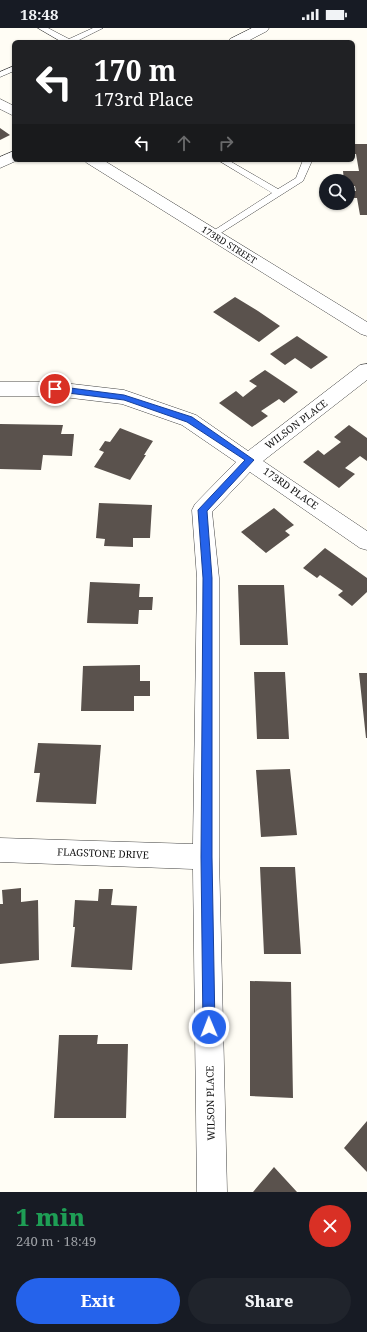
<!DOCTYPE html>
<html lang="en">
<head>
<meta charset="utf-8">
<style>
	:root { --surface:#171b24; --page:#20242c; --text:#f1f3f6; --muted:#9ea1a6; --accent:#2563eb }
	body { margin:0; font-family:"Noto Serif",serif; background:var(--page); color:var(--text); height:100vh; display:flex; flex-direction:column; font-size:15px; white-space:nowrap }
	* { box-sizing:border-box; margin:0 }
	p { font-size:13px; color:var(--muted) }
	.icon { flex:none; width:22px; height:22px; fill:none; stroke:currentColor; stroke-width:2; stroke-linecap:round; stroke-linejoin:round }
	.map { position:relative; height:1164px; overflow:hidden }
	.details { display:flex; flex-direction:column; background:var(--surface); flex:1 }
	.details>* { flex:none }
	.top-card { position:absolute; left:12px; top:12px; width:343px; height:122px; border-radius:6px; box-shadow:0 1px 3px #0004; background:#202124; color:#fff; overflow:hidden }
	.fabs { position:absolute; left:319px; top:146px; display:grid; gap:8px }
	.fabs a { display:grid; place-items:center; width:36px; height:36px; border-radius:50%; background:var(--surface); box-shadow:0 1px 3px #0004; font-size:20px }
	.pin { position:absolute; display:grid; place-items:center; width:34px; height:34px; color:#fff; margin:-17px; border:2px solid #fff; border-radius:50%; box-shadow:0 1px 4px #0007 }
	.me { position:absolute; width:44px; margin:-22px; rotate:359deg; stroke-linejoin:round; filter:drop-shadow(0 0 3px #0008) }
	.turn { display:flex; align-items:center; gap:14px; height:84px; padding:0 16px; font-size:18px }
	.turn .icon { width:52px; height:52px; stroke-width:2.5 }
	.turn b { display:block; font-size:28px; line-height:34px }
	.lanes { display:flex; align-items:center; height:38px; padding:0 16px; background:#0003; justify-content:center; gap:20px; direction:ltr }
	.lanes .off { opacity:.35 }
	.round { display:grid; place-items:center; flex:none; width:42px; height:42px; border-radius:21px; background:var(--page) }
	.summary { display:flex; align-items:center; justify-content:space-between; height:68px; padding:0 16px }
	h1 { font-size:24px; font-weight:800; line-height:30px; color:#1e9e55 }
	.cta { display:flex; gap:8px; margin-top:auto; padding:8px 16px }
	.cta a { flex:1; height:46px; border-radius:24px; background:var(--accent); color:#fff; font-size:16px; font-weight:800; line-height:46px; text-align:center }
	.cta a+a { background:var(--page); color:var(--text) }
	.status { display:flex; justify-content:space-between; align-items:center; height:28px; padding:0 20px; background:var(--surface); direction:ltr }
	.status svg { height:11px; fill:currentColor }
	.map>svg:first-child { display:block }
	.building { fill:#5a524d }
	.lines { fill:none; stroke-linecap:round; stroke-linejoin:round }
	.service-casing { stroke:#444; stroke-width:1 }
	.minor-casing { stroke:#444; stroke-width:1 }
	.tertiary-casing { stroke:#444; stroke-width:1 }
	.service { fill:#fff; fill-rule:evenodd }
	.minor { fill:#fff; fill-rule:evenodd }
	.tertiary { fill:#fff; fill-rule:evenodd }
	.route { fill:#2563eb; stroke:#184099 }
	.labels { text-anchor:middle; stroke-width:4; stroke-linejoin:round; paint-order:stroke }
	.far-street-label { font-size:9px; fill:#111; stroke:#fff }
	.street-label { font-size:10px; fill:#111; stroke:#fff }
</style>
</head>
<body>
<div class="status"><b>18:48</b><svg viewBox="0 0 49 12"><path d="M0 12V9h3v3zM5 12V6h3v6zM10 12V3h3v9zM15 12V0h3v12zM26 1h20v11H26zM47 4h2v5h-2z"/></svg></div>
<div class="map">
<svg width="367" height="1164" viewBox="0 0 367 1164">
	<rect width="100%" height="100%" fill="#fffdf5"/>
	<path class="building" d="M0,100L10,107L0,112Z
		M353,116H367V187H360L357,170H348V163H356L355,158H348V153H344L343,143H359L356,126H353Z
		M235,269L258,283L280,298L259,314L213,284Z
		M297,308L328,329L311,341L295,330L285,337L270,326Z
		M265,342L298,364L284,375L279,371L261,383L268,388L252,399L219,375L236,363L243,369L257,358L249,353Z
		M0,396L63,397L61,406H74L72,428L43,427L41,442L0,441Z
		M349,397L367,410V433L360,428L345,440L355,446L339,460L303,434L318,422L324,427L341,414L334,409Z
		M120,400L153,413L144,427H146L130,452L94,439L104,424L99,422L105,413L110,414Z
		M99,475L152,477L150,510H133V519L104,518L105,511L96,510Z
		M274,480L294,497L285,503L290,507L266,525L241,504Z
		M325,520L367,550V564L352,578L338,567L343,563L320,547L317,550L303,540Z
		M90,554L140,556L139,569H153L152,582H139L138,596L87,595Z
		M238,557H284L288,617H240Z
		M140,637V653H150V668H134V683H81L83,638Z
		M254,644H285L289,711H257Z
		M359,645H367V710H366Z
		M38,715L101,717L96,776L36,774L40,745H34Z
		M290,741L297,807L261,809L256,742Z
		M260,839H295L301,926H264Z
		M21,860V874L38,872L39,932L0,936V876H3L2,862Z
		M99,861H113L111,877L137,878L132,942L71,939L75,899H73L75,872L98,873Z
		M250,953L291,954L293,1070L250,1068Z
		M59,1007H98L97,1016H128L126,1090H54Z
		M367,1093V1144L344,1120Z
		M274,1139L297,1164H253Z"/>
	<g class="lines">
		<defs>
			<path id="service" d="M38,0H48L69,11L93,0H103L75,14H62Z
				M14,38V43L0,49V44Z
				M218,132H228L278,161L296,150L303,132H311V135L303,153L213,210L210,209V205L272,165Z"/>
			<path id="minor" d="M367,336V352L263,433L367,503V522L360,520L250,444L212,484L219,550V829L227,1164H197L193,841L0,834V810L193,816L197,550L192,482L195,476L236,434L182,397L122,376L55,368H0V354H55L124,362L196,387L248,423L360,337Z"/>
			<path id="tertiary" d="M252,0H269L267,3L246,14H228L230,11Z
				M0,71L14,78V88L0,81Z
				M14,123V132H18L0,140V129Z
				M84,132H103L367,294V308L361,306L87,135Z"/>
		</defs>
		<use href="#service" class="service-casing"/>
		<use href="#minor" class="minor-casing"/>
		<use href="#tertiary" class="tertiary-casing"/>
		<use href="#service" class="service"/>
		<use href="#minor" class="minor"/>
		<use href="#tertiary" class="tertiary"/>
	</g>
	<path class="route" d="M55,358L124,367L192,389L254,432L207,483L212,550V829L215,999L213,1003L209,1005L205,1003L203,999L201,829L203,550L198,482L245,432L187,394L124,372L52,363L51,361Z"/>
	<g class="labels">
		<g class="far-street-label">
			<text transform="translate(229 217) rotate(32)" y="3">173RD STREET</text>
		</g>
		<g class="street-label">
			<text transform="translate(296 396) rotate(-37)" y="4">WILSON PLACE</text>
			<text transform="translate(291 460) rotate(35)" y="4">173RD PLACE</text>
			<text transform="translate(103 825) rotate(2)" y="4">FLAGSTONE DRIVE</text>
			<text transform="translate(210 1075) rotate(-91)" y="4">WILSON PLACE</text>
		</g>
	</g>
</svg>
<div class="fabs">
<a><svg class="icon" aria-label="search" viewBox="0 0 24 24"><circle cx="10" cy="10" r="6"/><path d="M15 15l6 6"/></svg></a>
</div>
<div class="pin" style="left:55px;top:361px;background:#d93025"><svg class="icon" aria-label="arrive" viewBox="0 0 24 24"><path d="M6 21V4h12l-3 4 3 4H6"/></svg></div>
<svg class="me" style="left:209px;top:999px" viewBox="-20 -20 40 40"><circle r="17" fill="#2563eb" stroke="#fff" stroke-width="3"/><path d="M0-11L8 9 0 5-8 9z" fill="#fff"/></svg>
<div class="top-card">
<div class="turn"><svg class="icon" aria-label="left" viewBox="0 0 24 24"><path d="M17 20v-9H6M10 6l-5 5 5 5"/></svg><div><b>170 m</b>173rd Place</div></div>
<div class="lanes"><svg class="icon" aria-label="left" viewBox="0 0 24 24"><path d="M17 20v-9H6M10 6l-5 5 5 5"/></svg><svg class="icon off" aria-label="ahead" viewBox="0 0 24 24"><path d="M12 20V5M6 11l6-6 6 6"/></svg><svg class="icon off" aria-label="right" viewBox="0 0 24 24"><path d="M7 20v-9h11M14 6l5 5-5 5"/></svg></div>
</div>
</div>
<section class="details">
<div class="summary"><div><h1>1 min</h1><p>240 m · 18:49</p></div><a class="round" style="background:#d93025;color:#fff"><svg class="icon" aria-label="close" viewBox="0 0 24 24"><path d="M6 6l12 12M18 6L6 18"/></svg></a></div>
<div class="cta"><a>Exit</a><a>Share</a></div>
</section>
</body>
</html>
